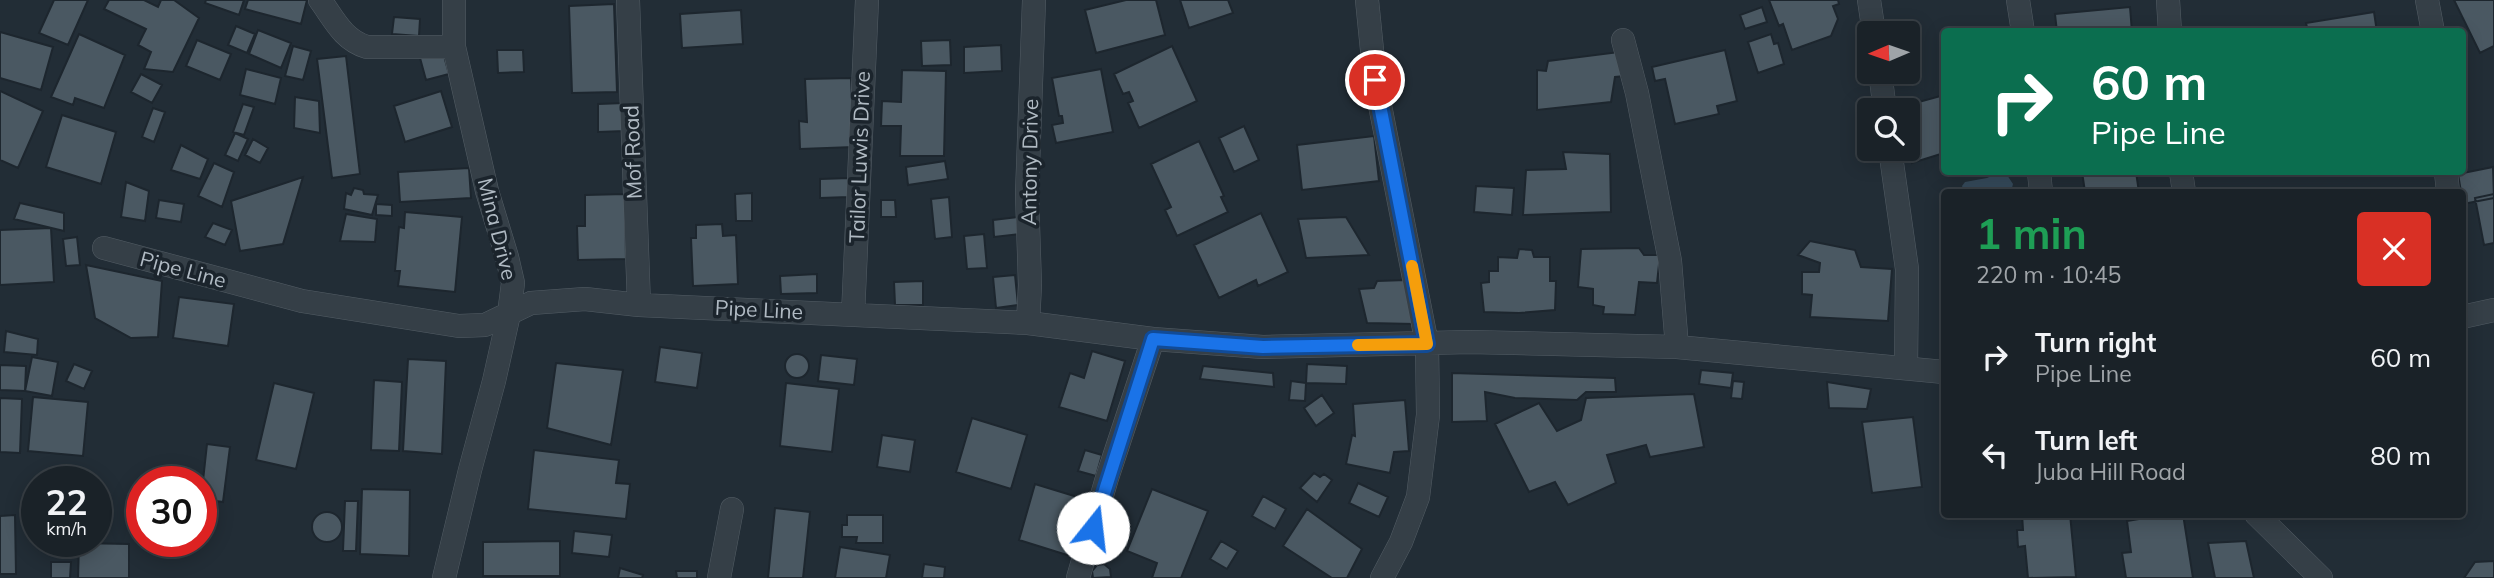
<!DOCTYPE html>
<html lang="en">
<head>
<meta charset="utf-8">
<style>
	:root { --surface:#1a2228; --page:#272f34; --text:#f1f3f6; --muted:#9fa4a8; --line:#383f45 }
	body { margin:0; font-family:Mulish,sans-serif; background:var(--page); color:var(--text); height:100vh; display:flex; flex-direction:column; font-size:26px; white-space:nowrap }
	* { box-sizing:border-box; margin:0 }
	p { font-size:23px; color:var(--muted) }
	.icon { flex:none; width:38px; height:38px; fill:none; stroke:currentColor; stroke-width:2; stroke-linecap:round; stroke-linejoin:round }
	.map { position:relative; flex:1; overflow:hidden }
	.sheet { position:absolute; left:1941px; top:189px; width:525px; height:329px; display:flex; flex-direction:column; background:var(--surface); border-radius:7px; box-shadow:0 4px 18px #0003,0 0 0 2px var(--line) }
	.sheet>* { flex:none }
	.guide { position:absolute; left:1941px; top:28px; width:525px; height:147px; border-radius:7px; box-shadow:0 4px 18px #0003,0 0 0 2px var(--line); background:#0b6e4f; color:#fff; overflow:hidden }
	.needle { width:46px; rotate:268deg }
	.controls { position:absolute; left:1857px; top:21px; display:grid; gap:14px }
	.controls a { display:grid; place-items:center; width:63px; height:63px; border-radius:7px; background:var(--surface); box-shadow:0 4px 18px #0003,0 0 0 2px var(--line); font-size:35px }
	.speed { position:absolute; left:21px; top:466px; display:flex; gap:14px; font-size:35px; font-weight:700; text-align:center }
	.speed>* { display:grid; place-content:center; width:91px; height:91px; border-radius:50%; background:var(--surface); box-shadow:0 4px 18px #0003,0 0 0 2px var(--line); line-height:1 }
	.speed small { font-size:18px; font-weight:400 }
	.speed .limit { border:10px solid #d22; background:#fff; color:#111 }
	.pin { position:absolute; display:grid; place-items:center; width:60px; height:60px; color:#fff; margin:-30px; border:4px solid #fff; border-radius:50%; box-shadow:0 2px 7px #0007 }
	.me { position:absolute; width:77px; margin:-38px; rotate:16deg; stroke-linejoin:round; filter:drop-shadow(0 0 5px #0008) }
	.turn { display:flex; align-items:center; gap:24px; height:147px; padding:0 35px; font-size:32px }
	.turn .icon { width:91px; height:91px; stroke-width:2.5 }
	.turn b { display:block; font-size:49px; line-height:60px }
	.round { display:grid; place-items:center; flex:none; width:74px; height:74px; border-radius:7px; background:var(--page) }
	.summary { display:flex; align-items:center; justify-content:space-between; height:119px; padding:0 35px }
	h1 { font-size:42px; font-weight:700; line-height:52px; color:#1e9e55 }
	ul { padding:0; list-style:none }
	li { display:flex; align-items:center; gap:21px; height:98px; padding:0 35px }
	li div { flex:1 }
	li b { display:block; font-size:26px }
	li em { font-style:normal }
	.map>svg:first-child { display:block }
	.water { fill:#364b5c }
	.building { fill:#4a5862; stroke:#1d262e; stroke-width:2 }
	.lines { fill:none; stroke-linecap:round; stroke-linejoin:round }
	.minor-casing { stroke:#535d65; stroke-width:24 }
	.minor { stroke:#353f47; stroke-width:23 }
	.route-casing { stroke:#114b97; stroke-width:18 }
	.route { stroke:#1a73e8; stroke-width:12 }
	.slow { stroke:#f59e0b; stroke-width:12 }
	.labels { text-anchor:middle; stroke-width:7; stroke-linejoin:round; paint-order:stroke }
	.street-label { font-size:21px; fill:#b0bac3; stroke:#1b242c }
</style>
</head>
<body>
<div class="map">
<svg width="2494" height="578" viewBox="0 0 2494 578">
	<rect width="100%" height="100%" fill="#222d36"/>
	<path class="water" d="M1996,174L2007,175L2013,184L2011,192L1964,191L1962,186L1965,182L1987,178Z"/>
	<path class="building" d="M54,0H88L68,45L39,33Z
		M109,0H144L158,7L161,0H174L199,18L173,72L144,69L151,52L138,45L146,29L104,9Z
		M206,0H244L239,15L205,3Z
		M248,0H307L301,24L245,9Z
		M1126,0H1156L1165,35L1096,53L1085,10Z
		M1180,0H1228L1233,13L1189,28Z
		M1769,0H1838L1839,4L1833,6L1838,19L1831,36L1792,50L1783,24L1779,26Z
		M2454,0H2494V46L2480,53Z
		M614,4L617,92L572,93L569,6Z
		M1762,7L1767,22L1745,29L1740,15Z
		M2130,7L2132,32H2057L2055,14Z
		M741,10L743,44L682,48L680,14Z
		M2374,12L2377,32H2308L2306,23Z
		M394,17L420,19L419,36L392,34Z
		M236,26L255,34L247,53L228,45Z
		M258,30L291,43L281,68L249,54Z
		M0,32L53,47L41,90L0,78Z
		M79,34L125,55L104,108L75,98L73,105L51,97Z
		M1771,34L1774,44L1778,43L1784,64L1758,73L1748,42Z
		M197,40L231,54L220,80L186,66Z
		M950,40L951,65L922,66L921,41Z
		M1001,45L1002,71L964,73V47Z
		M293,46L311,51L303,80L285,76Z
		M1172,46L1197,101L1139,128L1128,103L1133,101L1129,92L1123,94L1114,74Z
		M497,50H523L524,72L498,73Z
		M1725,50L1737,101L1717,106L1719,114L1675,124L1665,79L1655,81L1652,67Z
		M443,52L449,74L426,80L420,58Z
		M1619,52L1626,76L1615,77L1611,102L1537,110V70L1546,71L1548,61Z
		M346,56L360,174L332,178L317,59Z
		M246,69L281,78L275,104L240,95Z
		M1101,69L1113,132L1056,143L1052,125L1063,123L1062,116H1059L1052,78Z
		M902,70L946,71L944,156H900L901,126H881L882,101L901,102Z
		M141,74L162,85L152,103L131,92Z
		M851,78L854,147L800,149L799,121L807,122L805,79Z
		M0,91L43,111L18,168L0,160Z
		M441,91L452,127L405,142L394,106Z
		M1944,95V153L1912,163L1908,146V110H1897V108Z
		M295,97L319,101L320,133L294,128Z
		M624,103L625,131L598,132V104Z
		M243,104L254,107L244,135L233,132Z
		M153,108L165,112L154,142L142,137Z
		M62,115L116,132L101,184L46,167Z
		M1244,126L1259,160L1234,172L1219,138Z
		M235,133L248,139L238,161L225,155Z
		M1374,136L1379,181L1302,190L1297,145Z
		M253,139L268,148L260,163L245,155Z
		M1199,141L1224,196L1221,197L1228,212L1177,236L1165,210L1171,207L1151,164Z
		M181,145L208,159L200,179L171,170Z
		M1563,152L1610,154L1611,212L1523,215L1526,170L1566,169Z
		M945,161L948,179L908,185L906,167Z
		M214,163L234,172L222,207L198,196Z
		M2493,167L2494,198L2463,204L2458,174Z
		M469,168L471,198L400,202L398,172Z
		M2082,172H2136L2139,192H2085Z
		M303,177L283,244L240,251L231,201Z
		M849,178V197L820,198V179Z
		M126,182L149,191L145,221L121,217Z
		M1476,186L1514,188L1512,215L1474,212Z
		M354,188L363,190L364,194L378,195L372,215L344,209L346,193L351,195Z
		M752,193V221H736L735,194Z
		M625,194L626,259L578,260L577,226H585V195Z
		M2494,194V243L2484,245L2475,198Z
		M949,197L952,237L935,239L931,199Z
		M159,200L184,204L181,222L156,218Z
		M881,200H895L896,217H881Z
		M20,203L64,213V231L14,219Z
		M376,204L392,205V216L376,215Z
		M405,212L462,217L455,292L398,286L400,271H395L399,227L404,228Z
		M1261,213L1288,272L1258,286L1256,280L1219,298L1194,245Z
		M346,214L377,219L375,242L340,241Z
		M1019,217L1021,234L994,237L993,220Z
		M1346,217L1369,255L1306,258L1298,219Z
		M213,223L232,230L225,245L205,237Z
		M722,224L723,236L736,235L738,284L693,286L691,238H696V225Z
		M51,228L54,282L0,285V230Z
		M984,234L987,268L967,269L964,236Z
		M77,237L80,265L66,266L63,239Z
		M1810,241L1855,250L1861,267L1892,269L1888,321L1810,317L1812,295L1802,294V272H1819L1820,263L1798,255Z
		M1639,248L1644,255H1660L1657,283L1639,282L1635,315L1603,314L1604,307L1593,305V289L1578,287L1581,249Z
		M1519,249L1532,250L1534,257H1550V281H1556L1555,310L1519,313L1484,312L1481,283L1489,282V271H1498V257L1517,258Z
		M86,265L162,281L158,337L131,338L95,318Z
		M817,274V293L781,294L780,276Z
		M1015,275L1018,305L996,308L993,277Z
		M1406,280L1415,324L1367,323L1359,289L1374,288L1377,281Z
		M923,281V305H895L894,282Z
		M179,297L234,304L228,346L173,338Z
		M6,331L38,339L37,355L4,352Z
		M660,347L702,353L697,388L655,382Z
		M1092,351L1125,361L1107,421L1059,407L1070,373L1084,378Z
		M785 366a12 12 0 1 1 24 0a12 12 0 1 1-24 0Z
		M821,355L857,359L854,385L818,381Z
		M32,357L58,362L52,396L25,391Z
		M408,359L446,361L442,454L403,451Z
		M556,363L623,370L611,445L547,428Z
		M74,364L92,371L84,389L66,381Z
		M1307,364L1347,366L1346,384L1306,383Z
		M0,365L26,366L25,391L0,390Z
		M1203,366L1273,373L1274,387L1200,379Z
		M1701,370L1733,373L1731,388L1699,384Z
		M1452,373L1615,378L1616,392H1586L1577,400L1515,398L1485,392L1487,421L1452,422Z
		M374,380L402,382L399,451L371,450Z
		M1291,381L1306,383L1305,401L1289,400Z
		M1733,381L1744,382L1742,399L1731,398Z
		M1827,382L1871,389L1867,409L1829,408Z
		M274,383L314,393L296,469L256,460Z
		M786,383L839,389L832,452L780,446Z
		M1694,394L1704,447L1650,457L1646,445L1607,455L1616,483L1568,505L1555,482L1529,492L1495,424L1539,403L1557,431L1581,420L1586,398Z
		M1322,395L1334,413L1316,426L1304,408Z
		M33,397L88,402L83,456L28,451Z
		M0,398L22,399L20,453L0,452Z
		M1405,400L1409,451L1394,452L1390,473L1346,464L1352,435L1355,436L1353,404Z
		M1913,417L1922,487L1872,493L1862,422Z
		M972,418L1027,435L1011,489L956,472Z
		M882,435L915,440L910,472L877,467Z
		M207,444L230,447L223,502L201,499Z
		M534,450L619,460L616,483L630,484L626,519L528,509Z
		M1085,450L1102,455L1096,476L1078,471Z
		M1314,473L1320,477L1324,474L1332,480L1317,502L1300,488Z
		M1358,483L1388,497L1379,517L1349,503Z
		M1035,484L1084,499L1067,555L1019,540Z
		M362,489L410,490L409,556L360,554Z
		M1152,489L1208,511L1181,578H1152L1157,563L1127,551Z
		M1263,496L1286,509L1275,529L1252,516Z
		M345,501H358L356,551H343Z
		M775,508L810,512L803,578H768Z
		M1307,509L1362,549L1347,578H1332L1283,546Z
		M312 527a15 15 0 1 1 30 0a15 15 0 1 1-30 0Z
		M2022,514H2070L2076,577L2028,578L2025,546L2018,547L2017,530H2023Z
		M2169,514H2183L2193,578H2126L2122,553L2131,552L2127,521Z
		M15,515L16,574H0V516Z
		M847,515H883V543H856L857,537H842V525H847Z
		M574,531L612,535L609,557L572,553Z
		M560,541V576H483V542Z
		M1221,541L1238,551L1227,569L1210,559Z
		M2246,541L2254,578H2215L2208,543Z
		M79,543L129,544V578H78Z
		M840,547L890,555L886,578H835Z
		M2494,561V578H2464L2475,562Z
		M51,562H71L70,578H51Z
		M924,564L945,567L944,578H922Z
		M1104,564L1110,569L1111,577L1093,578L1092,571L1097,565Z
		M620,568L643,575L642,578H618Z
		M676,571H697V578H677Z"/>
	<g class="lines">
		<defs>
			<path id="minor" d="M320,0C334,19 343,40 367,47H454
				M628,0L639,305
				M1367,0L1375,80L1427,344L1428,415L1418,497L1401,542L1382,578
				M1869,0L1874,33
				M2018,0L2023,32
				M2168,0L2170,32
				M2427,0L2433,32
				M1623,40L1637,93L1670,261L1677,347
				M1880,72L1885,110
				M1890,149L1907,269L1906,368
				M2039,172L2041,192
				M2181,172L2184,192
				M2446,172L2448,192
				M104,248L302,301L459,326L485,325L531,303L585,299L639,305L1028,323L1153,339L1263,347L1470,342L1677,347L1944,372
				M853,315L867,0
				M2462,317L2494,310
				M1028,323L1030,285L1027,194L1034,0
				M2256,514L2321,578
				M444,578L470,470L494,381L509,314L513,283L507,257L487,191L454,47V0
				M719,578L732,509
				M1078,578L1107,478L1153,339"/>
		</defs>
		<use href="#minor" class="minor-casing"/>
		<use href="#minor" class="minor"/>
	</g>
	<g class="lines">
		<defs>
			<path id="route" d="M1093,528L1153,339L1263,347L1427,344L1375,80"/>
		</defs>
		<use href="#route" class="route-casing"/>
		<use href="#route" class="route"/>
		<path class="slow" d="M1358,345L1427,344L1412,266"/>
	</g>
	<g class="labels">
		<g class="street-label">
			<text transform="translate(633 152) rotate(-92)" y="7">Mof Road</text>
			<text transform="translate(860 157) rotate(-88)" y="7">Tailor Luwis Drive</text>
			<text transform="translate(1030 162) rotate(-89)" y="7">Antony Drive</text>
			<text transform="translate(497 229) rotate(76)" y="7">Mina Drive</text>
			<text transform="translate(183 270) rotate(15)" y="7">Pipe Line</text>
			<text transform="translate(759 310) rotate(3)" y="7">Pipe Line</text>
		</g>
	</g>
</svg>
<div class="controls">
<a><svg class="needle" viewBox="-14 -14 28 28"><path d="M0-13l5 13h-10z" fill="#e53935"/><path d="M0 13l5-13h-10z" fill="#9fa4a8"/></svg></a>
<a><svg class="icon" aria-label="search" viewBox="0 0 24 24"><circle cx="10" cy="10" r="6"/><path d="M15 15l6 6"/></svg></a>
</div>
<div class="speed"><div>22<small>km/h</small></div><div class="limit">30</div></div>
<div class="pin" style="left:1375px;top:80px;background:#d93025"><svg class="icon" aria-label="arrive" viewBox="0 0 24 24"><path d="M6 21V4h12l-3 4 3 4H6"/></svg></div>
<svg class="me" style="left:1093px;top:528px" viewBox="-20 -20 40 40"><circle r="19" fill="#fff"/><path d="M0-13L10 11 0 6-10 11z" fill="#1a73e8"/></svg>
<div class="guide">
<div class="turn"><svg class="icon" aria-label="right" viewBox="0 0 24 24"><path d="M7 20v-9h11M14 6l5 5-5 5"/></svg><div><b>60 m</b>Pipe Line</div></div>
</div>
<section class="sheet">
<div class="summary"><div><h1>1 min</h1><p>220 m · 10:45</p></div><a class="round" style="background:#d93025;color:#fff"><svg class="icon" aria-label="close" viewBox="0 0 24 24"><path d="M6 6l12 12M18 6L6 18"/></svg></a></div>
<ul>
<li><svg class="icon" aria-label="right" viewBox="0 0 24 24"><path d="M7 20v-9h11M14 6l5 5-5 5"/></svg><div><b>Turn right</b><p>Pipe Line</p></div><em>60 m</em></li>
<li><svg class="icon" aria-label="left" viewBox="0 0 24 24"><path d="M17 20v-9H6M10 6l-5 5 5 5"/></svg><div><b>Turn left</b><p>Juba Hill Road</p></div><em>80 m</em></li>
</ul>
</section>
</div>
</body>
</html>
